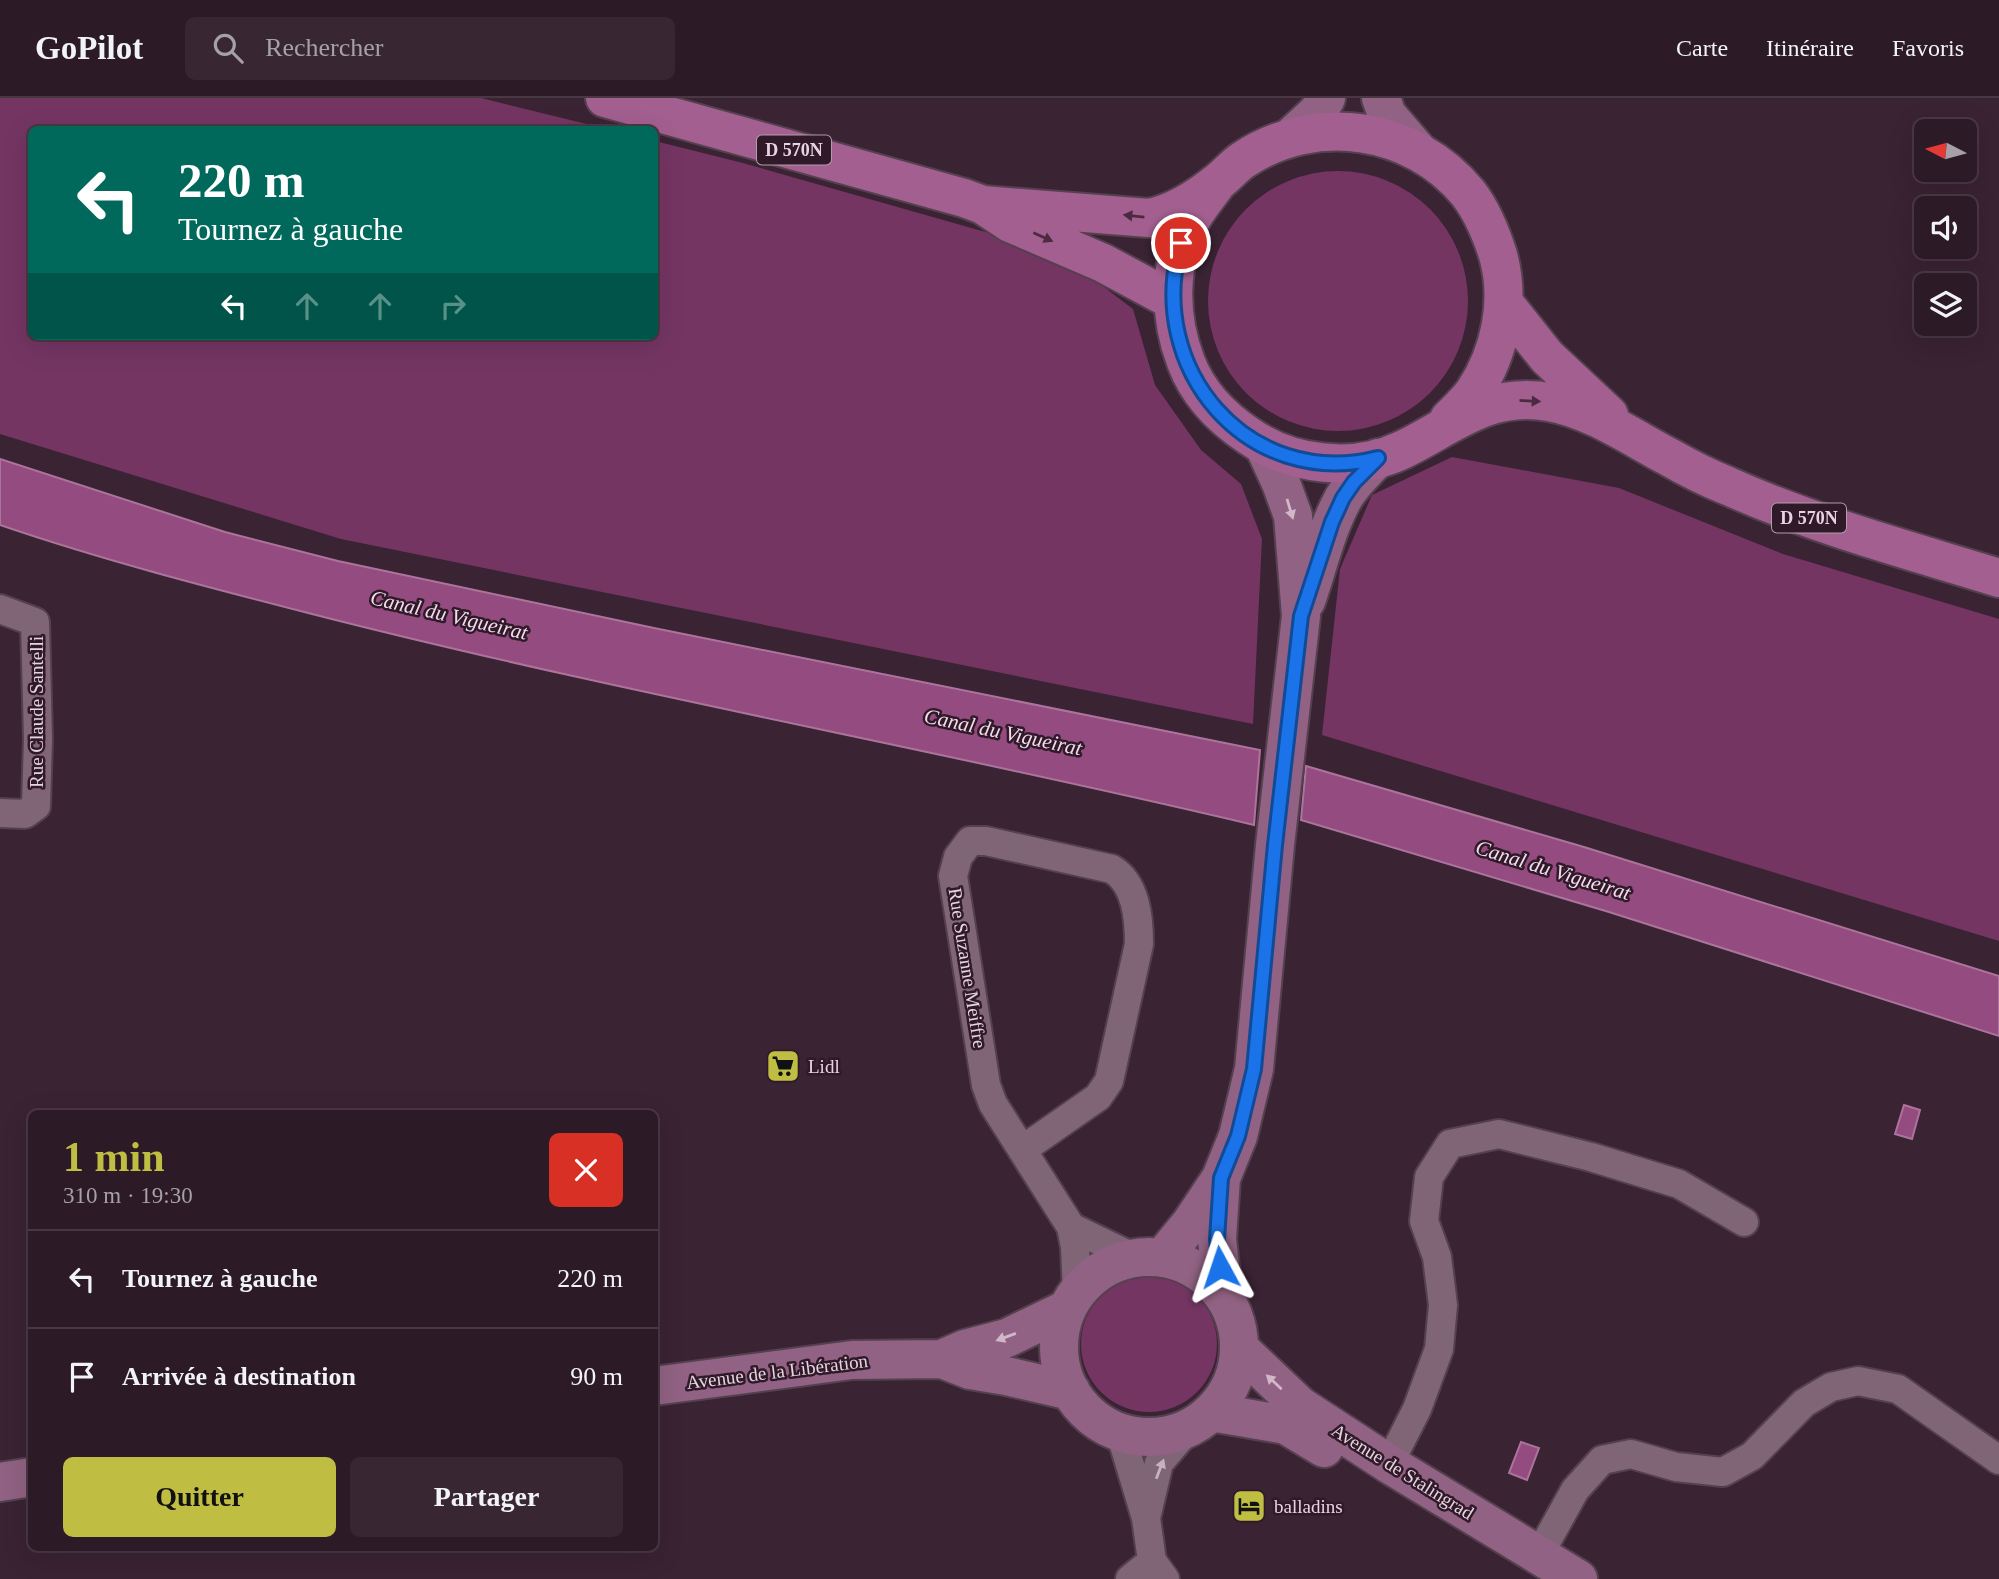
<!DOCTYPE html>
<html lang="fr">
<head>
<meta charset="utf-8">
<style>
	:root { --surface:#2c1a26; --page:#382732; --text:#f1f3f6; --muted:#a6a1a7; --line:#483843; --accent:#bfbe42 }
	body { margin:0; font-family:"Times New Roman",serif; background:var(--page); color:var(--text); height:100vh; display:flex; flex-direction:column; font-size:26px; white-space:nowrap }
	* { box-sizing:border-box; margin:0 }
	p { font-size:23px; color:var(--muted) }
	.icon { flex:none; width:38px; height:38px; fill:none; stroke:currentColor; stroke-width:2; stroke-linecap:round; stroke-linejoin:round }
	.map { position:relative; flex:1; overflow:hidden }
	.side { position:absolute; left:28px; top:1012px; width:630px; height:441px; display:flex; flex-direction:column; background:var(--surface); border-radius:10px; box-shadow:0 7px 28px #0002,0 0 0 2px var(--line) }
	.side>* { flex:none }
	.guide { position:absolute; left:28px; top:28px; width:630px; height:214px; border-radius:10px; box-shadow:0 7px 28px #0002,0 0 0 2px var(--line); background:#00695c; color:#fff; overflow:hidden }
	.needle { width:46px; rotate:276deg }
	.buttons { position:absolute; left:1914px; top:21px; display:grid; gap:14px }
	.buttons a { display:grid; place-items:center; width:63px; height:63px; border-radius:10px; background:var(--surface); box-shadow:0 7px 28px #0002,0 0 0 2px var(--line); font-size:35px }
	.pin { position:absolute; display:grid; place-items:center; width:60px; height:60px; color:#fff; margin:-30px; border:4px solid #fff; border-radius:50%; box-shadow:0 2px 7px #0007 }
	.me { position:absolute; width:77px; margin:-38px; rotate:355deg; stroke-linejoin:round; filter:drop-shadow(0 0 5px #0008) }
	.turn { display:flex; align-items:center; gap:24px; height:147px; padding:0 35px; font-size:32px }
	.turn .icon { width:91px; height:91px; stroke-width:2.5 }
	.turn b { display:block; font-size:49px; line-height:60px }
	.lanes { display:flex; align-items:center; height:66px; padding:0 35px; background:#0003; justify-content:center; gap:35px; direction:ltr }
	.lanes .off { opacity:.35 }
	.round { display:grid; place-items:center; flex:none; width:74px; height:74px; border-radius:10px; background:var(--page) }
	.overview { display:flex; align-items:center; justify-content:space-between; height:119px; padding:0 35px }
	h1 { font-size:42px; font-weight:600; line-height:52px; color:var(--accent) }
	.button { display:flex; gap:14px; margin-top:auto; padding:14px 35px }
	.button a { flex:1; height:80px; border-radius:10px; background:var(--accent); color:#111; font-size:28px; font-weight:600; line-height:80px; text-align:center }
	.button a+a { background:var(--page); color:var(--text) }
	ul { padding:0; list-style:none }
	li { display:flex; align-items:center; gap:21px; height:98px; padding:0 35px; border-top:2px solid var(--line) }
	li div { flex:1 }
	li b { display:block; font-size:26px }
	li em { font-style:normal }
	header { display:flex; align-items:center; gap:42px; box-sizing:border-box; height:98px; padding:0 35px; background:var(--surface); border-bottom:2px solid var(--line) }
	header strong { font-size:33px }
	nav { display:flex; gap:38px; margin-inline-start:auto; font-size:24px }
	.search { width:490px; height:63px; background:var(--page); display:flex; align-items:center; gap:18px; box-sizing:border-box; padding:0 24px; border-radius:10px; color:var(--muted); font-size:26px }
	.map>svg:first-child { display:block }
	.green { fill:#743563 }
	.water { fill:#944b7f; stroke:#ac749c; stroke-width:2 }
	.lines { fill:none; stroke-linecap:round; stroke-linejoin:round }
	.street-casing { stroke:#54404e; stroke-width:32 }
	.secondary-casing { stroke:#54404e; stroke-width:42 }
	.primary-casing { stroke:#54404e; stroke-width:42 }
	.street { stroke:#806577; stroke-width:28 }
	.secondary { stroke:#916283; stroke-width:38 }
	.primary { stroke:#a25f8f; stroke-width:38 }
	.oneway { fill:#4c2a42 }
	.oneway2 { fill:#d0b8c8 }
	.oneway3 { fill:#c7b3c0 }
	.route-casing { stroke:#114b97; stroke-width:18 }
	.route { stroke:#1a73e8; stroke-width:12 }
	.labels { text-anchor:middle; stroke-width:5; stroke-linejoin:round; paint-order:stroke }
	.shield { fill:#301929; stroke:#af9da8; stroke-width:2 }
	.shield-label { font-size:18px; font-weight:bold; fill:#e5d5df }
	.street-label { font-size:19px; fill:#e5d5df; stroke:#301929 }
	.poi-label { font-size:19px; fill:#e5d5df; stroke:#301929; text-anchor:start }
	.water-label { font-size:21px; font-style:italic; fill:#f2dcea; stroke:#301929 }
</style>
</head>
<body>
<header>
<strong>GoPilot</strong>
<div class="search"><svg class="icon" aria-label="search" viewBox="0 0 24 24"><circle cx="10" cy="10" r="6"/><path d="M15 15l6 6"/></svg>Rechercher</div>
<nav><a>Carte</a><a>Itinéraire</a><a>Favoris</a></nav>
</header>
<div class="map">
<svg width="1999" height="1481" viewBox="0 0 1999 1481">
	<rect width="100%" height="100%" fill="#3a2333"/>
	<path class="green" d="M0,0H481L607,31L32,32V238H654L655,43L743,65L1059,155L1133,211L1155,287L1201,352L1241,386L1262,441L1253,626L341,441L0,336Z
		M1208 203a130 130 0 1 1 260 0a130 130 0 1 1-260 0Z
		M1452,359L1619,390L1783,456L1999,521V843L1322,637L1340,471L1372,397Z
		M1081 1246a68 68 0 1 1 136 0a68 68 0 1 1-136 0Z"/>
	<path class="water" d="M0,361L225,434L338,463L654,530L1260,652L1254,727C941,652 624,596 312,516C207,489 102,462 0,427Z
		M1306,668L1584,749L1999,878V938L1609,814L1301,722Z
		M1904,1007L1920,1012L1912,1041L1895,1036Z
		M1521,1344L1539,1350L1527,1382L1509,1375Z"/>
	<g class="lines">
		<defs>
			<path id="street" d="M0,511L35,524L38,641L36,708L25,716L0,715
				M1022,1052L1098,999L1109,983L1139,846C1139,819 1136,786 1112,771L986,743H970L958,759L953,778L986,987L993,1006L1071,1129L1075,1149L1077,1194
				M1071,1129L1133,1159
				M1120,1334L1146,1420L1152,1463L1165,1481
				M1389,1366L1417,1311L1439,1251L1443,1207L1437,1159L1424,1123L1429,1079L1450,1046L1499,1036L1591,1059L1679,1086L1744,1124
				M1146,1420L1159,1365L1189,1330
				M1539,1457L1575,1392L1602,1362L1631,1356L1676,1369L1723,1374L1752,1358L1804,1305L1831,1289L1858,1283L1898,1291L1999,1362
				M1130,1481L1152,1463"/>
			<path id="secondary" d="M1381,0L1387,17L1418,53
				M1291,39L1318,14L1326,0
				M1306,503C1318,469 1326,432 1343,401C1352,385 1366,372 1378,360
				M1221,1080L1217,1141L1223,1196
				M1163,1159L1191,1125L1221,1080L1238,1038L1254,971L1275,747L1301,518L1293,418L1281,385L1264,348
				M1059 1249a90 90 0 1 1 180 0a90 90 0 1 1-180 0Z
				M1240,1251L1300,1308L1389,1366L1578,1481
				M942,1261L965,1251L1007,1240L1067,1211
				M654,1288L852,1262L942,1261L970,1272L1006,1278L1071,1293
				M1211,1314L1286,1327L1324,1350
				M0,1384L32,1379"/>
			<path id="primary" d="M605,0L964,100L983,107L1010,125L1103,165L1172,202
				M1217,85C1208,98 1196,111 1189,126C1168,169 1169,220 1186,264C1198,296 1222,320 1249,338C1291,367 1354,375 1402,352C1452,328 1488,293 1549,304C1593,312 1631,339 1669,359C1688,370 1708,380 1728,388C1815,427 1908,452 1999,480
				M983,107L1149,120C1175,115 1198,100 1219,83C1227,77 1234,68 1243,62C1315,14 1413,28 1468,95C1482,113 1491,135 1498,157C1511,203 1500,255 1474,294C1467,304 1457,313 1449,321
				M1504,205L1547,259L1609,317"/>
		</defs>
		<use href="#street" class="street-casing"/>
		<use href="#secondary" class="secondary-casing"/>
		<use href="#primary" class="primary-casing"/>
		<use href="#street" class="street"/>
		<use href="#secondary" class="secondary"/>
		<use href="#primary" class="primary"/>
	</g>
	<defs><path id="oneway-solid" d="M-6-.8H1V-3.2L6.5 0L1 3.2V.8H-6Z" transform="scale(1.75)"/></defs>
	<g class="oneway">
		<use href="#oneway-solid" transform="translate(1134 118) rotate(-174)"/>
		<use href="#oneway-solid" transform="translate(1043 139) rotate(24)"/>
		<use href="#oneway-solid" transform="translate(1530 303) rotate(3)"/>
	</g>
	<g class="oneway2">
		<use href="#oneway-solid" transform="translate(1290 411) rotate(73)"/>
		<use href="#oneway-solid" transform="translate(1006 1239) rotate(160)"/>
		<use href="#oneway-solid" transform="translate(1274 1284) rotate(-137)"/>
	</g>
	<use class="oneway3" href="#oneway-solid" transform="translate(1160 1371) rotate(-69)"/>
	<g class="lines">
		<defs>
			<path id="route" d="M1181,145C1144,270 1248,393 1378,360L1354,384L1343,400L1332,424L1301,518L1275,747L1254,971L1238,1038L1221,1080L1217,1141L1220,1169"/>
		</defs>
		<use href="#route" class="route-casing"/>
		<use href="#route" class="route"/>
	</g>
	<defs>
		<symbol id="supermarket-square" viewBox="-11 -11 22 22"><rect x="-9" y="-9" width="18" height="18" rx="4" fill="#bfbe42" stroke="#301929"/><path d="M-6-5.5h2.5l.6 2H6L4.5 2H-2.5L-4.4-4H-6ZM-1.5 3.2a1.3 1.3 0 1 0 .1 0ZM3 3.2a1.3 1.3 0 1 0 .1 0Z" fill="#111"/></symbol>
		<symbol id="hotel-square" viewBox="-11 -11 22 22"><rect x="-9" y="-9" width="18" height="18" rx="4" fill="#bfbe42" stroke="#301929"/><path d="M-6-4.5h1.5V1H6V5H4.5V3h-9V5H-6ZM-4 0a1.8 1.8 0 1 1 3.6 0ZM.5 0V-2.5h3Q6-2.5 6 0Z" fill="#111"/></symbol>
	</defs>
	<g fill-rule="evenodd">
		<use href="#supermarket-square" x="764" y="949" width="38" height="38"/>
		<use href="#hotel-square" x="1230" y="1389" width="38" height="38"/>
	</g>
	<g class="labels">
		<g class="shield">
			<rect x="757" y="37.5" width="74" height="29" rx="5"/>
			<rect x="1772" y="405.5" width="74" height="29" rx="5"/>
		</g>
		<g class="shield-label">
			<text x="794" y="58">D 570N</text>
			<text x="1809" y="426">D 570N</text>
		</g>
		<g class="street-label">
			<text transform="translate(36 614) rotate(-90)" y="7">Rue Claude Santelli</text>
			<text transform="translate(968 870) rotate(81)" y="7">Rue Suzanne Meiffre</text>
			<text transform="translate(777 1273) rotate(-7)" y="7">Avenue de la Libération</text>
			<text transform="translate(1403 1373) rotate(32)" y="7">Avenue de Stalingrad</text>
		</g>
		<g class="poi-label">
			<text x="808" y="975">Lidl</text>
			<text x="1274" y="1415">balladins</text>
		</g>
		<g class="water-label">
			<text transform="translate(449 517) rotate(13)" y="7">Canal du Vigueirat</text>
			<text transform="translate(1003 634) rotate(12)" y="7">Canal du Vigueirat</text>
			<text transform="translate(1553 772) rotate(17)" y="7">Canal du Vigueirat</text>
		</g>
	</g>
</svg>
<div class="buttons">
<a><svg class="needle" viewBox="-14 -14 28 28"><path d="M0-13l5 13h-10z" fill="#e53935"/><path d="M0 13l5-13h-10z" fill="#a6a1a7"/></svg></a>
<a><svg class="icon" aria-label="sound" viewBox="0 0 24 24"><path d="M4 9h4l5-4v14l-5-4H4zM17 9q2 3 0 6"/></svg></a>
<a><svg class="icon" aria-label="layers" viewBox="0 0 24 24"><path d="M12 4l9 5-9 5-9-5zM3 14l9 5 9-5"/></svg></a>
</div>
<div class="pin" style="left:1181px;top:145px;background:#d93025"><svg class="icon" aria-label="arrive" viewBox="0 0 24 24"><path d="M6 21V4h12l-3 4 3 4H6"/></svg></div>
<svg class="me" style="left:1220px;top:1169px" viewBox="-20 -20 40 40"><path d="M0-17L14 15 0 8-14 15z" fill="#1a73e8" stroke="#fff" stroke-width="4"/></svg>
<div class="guide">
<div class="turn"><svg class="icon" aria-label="left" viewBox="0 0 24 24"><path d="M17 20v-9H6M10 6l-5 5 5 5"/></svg><div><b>220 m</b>Tournez à gauche</div></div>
<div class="lanes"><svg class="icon" aria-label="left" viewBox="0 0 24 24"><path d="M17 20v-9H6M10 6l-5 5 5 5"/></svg><svg class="icon off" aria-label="ahead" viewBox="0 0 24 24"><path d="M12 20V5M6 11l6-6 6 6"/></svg><svg class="icon off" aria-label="ahead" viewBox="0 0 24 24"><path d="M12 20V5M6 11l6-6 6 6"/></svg><svg class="icon off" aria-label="right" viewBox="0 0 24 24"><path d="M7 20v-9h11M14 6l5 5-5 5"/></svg></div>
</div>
<section class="side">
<div class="overview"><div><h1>1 min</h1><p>310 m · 19:30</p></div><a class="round" style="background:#d93025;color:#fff"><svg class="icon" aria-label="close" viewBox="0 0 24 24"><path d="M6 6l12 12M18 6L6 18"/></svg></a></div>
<ul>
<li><svg class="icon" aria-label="left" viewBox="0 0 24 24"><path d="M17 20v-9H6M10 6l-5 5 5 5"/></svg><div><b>Tournez à gauche</b></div><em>220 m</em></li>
<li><svg class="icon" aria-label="arrive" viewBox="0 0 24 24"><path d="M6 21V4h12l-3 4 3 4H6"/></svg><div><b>Arrivée à destination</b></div><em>90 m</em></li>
</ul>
<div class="button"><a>Quitter</a><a>Partager</a></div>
</section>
</div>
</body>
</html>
